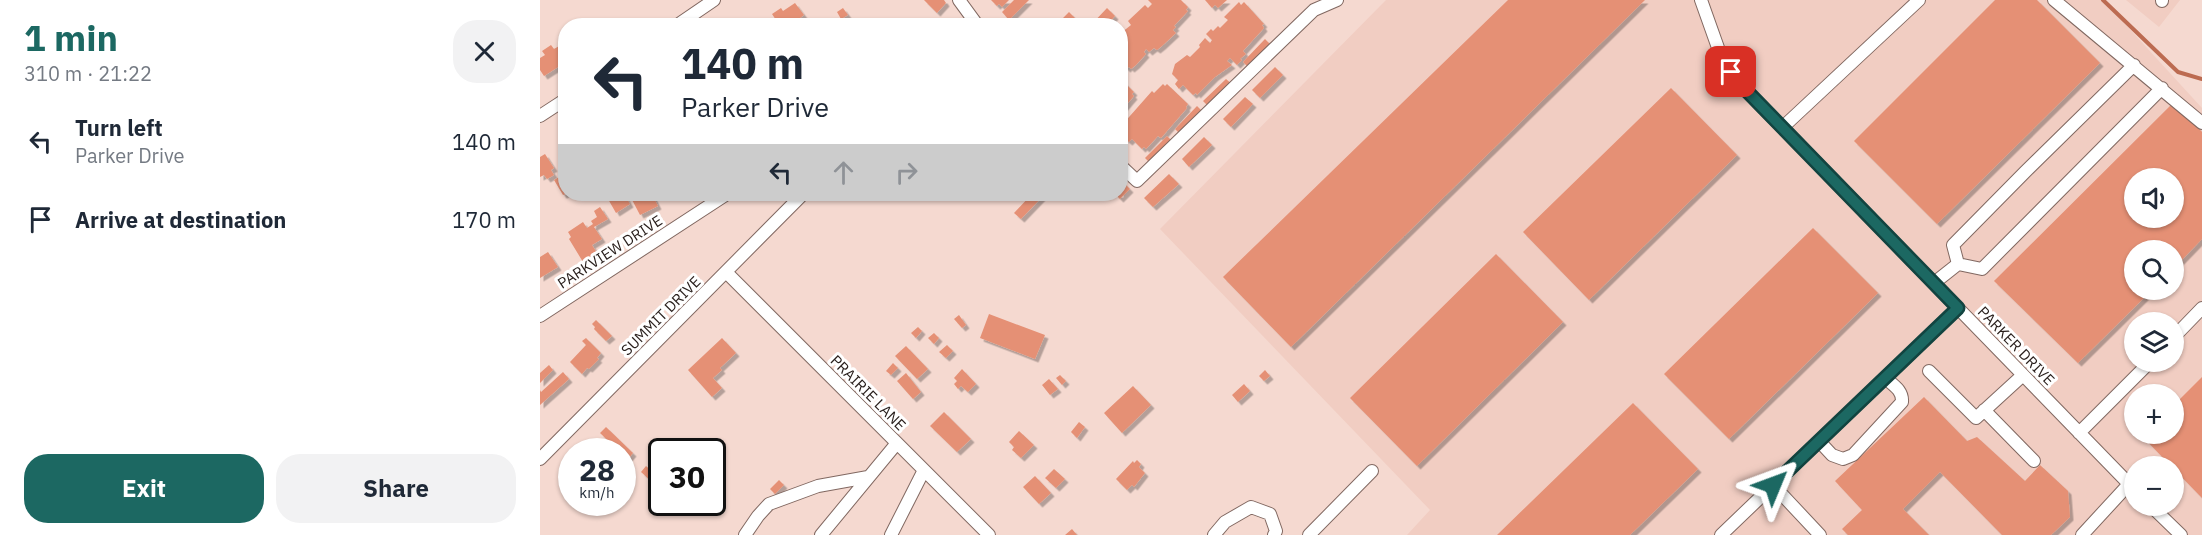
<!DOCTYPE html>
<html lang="en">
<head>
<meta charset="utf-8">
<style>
	:root { --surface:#fff; --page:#f2f2f3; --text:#1f2937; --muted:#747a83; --accent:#1c6862 }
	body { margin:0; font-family:"IBM Plex Sans",sans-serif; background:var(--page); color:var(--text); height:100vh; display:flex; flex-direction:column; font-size:22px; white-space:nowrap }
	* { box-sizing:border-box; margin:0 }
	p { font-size:20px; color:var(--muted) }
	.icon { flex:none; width:33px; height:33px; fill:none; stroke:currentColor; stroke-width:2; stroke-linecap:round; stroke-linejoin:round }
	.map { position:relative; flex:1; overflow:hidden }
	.drawer { display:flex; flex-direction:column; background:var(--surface); width:540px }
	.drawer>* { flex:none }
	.guide { position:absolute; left:18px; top:18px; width:570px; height:183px; border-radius:24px; box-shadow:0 2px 4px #0004; background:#fff; color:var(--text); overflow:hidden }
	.fabs { position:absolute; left:1584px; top:168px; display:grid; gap:12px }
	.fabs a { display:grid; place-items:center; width:60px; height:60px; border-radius:50%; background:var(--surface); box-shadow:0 2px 4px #0004; font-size:30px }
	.speed { position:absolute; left:18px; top:438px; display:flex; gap:12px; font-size:30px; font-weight:700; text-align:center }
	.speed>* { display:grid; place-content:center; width:78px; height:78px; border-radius:50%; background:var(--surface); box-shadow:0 2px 4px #0004; line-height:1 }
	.speed small { font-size:15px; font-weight:400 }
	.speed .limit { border:3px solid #111; border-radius:9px; background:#fff; color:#111 }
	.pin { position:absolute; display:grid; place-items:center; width:51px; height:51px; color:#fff; margin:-26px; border-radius:12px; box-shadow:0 3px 9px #0006 }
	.me { position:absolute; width:66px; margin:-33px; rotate:46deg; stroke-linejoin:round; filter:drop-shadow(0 0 4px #0008) }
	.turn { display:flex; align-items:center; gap:21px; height:126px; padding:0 24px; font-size:27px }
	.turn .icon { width:78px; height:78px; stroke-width:2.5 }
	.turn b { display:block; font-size:42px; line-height:51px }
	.lanes { display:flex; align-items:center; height:57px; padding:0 24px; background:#0003; justify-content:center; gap:30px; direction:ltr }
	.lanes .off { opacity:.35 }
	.round { display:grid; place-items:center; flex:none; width:63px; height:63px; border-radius:24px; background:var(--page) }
	.head { display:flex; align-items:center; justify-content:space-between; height:102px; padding:0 24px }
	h1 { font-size:36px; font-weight:700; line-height:45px; color:var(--accent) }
	.cta { display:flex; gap:12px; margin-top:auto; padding:12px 24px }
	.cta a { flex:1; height:69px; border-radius:24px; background:var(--accent); color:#fff; font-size:24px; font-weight:700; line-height:69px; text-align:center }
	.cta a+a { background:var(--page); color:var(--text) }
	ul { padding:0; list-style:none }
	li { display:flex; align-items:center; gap:18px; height:78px; padding:0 24px }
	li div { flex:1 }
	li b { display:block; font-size:22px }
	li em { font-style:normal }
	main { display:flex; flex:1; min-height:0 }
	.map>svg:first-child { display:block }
	.built { fill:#f1cdc2; fill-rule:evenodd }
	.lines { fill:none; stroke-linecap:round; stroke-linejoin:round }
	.stream { stroke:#bc6b51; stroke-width:4 }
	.building { fill:#e59075; fill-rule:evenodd; filter:url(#shadow) }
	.minor-casing { stroke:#816861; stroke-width:14 }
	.minor { stroke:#fff; stroke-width:12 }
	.route-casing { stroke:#124440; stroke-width:15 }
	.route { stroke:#1c6862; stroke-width:10 }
	.labels { text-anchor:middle; stroke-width:6; stroke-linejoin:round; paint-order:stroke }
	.street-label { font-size:15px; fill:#271d1a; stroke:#fff }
</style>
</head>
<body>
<main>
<section class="drawer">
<div class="head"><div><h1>1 min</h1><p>310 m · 21:22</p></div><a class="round"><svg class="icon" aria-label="close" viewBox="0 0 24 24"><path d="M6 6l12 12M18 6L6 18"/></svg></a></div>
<ul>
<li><svg class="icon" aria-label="left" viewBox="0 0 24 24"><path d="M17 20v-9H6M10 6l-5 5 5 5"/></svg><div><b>Turn left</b><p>Parker Drive</p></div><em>140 m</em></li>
<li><svg class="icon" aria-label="arrive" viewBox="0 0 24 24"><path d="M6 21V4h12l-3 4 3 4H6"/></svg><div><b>Arrive at destination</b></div><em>170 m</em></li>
</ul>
<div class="cta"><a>Exit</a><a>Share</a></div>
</section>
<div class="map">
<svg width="1662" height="535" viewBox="0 0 1662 535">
	<defs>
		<filter id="shadow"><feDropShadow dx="3.5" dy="3.5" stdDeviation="0" flood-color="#0004"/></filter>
	</defs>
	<rect width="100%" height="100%" fill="#f5d9d0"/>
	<path class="built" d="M846,0H1563L1662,108V535H867L890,510L620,229ZM1594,178H1634V218H1594ZM1594,250H1634V290H1594ZM1594,322H1634V362H1594ZM1594,394H1634V434H1594ZM1594,466H1634V506H1594Z
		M1586,0H1640L1619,27Z"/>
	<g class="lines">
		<path class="stream" d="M1563,0L1638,72L1662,79"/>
	</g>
	<path class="building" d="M384,0H404L406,3L397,13Z
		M451,0H469L462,7L459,4L457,6Z
		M474,0H489L469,20L462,12Z
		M608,0H641L648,7L646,10L648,11L634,26L636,27L633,30L636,33L622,46L617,50L614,48L609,52L606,49L604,52L606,54L596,65L591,69L589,67L587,69L580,62V28L583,31L586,29L591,25L588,21L605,5L608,8L612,4Z
		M665,0H687L678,8L675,5L672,8Z
		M968,0H1105L751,347L683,277Z
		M1455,0H1497L1560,63L1397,224L1314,141Z
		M699,2L701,5L704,2L724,24L722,25L724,28L703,51L706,54L700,59L702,60L697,65L690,58L687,61L692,65L675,77L657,95L656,93L653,95L643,85L639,89L635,84L638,80L632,74L635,64L647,55L650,57L660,47L659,45L665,38L670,43L672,40L666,34L671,29L673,31L678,26L680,28L688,20L684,17Z
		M255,3L264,15L260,18L265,26H240L232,14L241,8L243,11Z
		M303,8L308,15L301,19L297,12Z
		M567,8L575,16L566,26H550Z
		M529,12L536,19L530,26H515Z
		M223,18L228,26H201L209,20L213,25Z
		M725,39L733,47L710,69L703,62Z
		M26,42V62L4,76L0,70V58L5,55L2,51L11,45L14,49Z
		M735,67L743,75L720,98L712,90Z
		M580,78L594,92L592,94L594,96L582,110L580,108Z
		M686,79L694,86L671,109L663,101Z
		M623,84L625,86L627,84L648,104L646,107L647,108L621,138L618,136L606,149L604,147L602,149L592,139L589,142L584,138L588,134L582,128V125L612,91L614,93Z
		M1131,88L1197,155L1049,300L983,232Z
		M705,97L713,104L691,127L683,119Z
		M1633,103L1662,132V239L1634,268V250H1594V290H1612L1538,363L1454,281ZM1594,178H1634V218H1594Z
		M657,106L665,114L643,137L635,129Z
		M627,136L635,144L613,166L605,158Z
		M664,137L672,145L649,167L642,159Z
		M5,154L14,168L11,170L14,175L7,179L4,175L0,177V157Z
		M26,173V194L23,195L14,180Z
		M629,174L639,184L613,207L604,198Z
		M580,179L590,189L580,199L575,194H580Z
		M78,194H84L90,204L76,213L68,199Z
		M89,194H112L118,206L100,215Z
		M492,194H505L481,219L474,213Z
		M60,207L68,219L54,227L62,239L52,245L57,253L43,262L29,239L31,237L28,232L43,222L47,228L53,224L51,221L57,217L54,211Z
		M1273,228L1338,293L1189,439L1124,374Z
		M8,252L18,267L0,278V257Z
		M956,254L1023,322L877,466L810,398Z
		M449,314L505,335L495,359L440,338Z
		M419,315L426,325L422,328L414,319Z
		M56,320L72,336L66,341L54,329L55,327L52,324Z
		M378,327L382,331L376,338L371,333Z
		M394,333L399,338L394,344L388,338Z
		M46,338L61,353L57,358L59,359L49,369L47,368L42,374L30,362L46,345L42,341Z
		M182,338L196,353L180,368L182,370L173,378L182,388L172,397L148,370Z
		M407,345L413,351L406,358L399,352Z
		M366,346L388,369L377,379L355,356Z
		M353,363L358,368L351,375L346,371Z
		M9,365L13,370L0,383V373Z
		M422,369L436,384L428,392L421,386L418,389L414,384L417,381L414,378Z
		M725,370L730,376L724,381L719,376Z
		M23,372L29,379L0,405V390L1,392Z
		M366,373L381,392L373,399L357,381Z
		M520,375L526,381L522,385L516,378Z
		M1662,377V498L1602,436L1604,434H1634V405Z
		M509,379L518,389L510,395L502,385Z
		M704,384L710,391L698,402L692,395Z
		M593,386L611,405L582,433L564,413Z
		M1384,397L1427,441L1437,437L1485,481L1500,465L1528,491L1530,517L1511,535H1462L1400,472L1363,509L1389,535H1308L1302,529L1322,510L1295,481Z
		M1093,403L1158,469L1090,535H957Z
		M404,412L431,439L417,452L390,426Z
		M539,422L545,427L537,438L531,432Z
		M66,427L93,453L88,459L84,456L82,458V452H80L60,433Z
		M479,431L494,445L481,458L472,450L474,447L469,442Z
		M123,447L129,452H122V462L115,456Z
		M597,460L601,464L599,467L605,473L594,487L592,485L587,490L576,479L593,461L594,463Z
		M106,466L122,480V491L101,472Z
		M514,469L525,479L516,488L505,478Z
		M495,476L511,493L499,504L483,487Z
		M239,480L244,485L235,494L230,489Z
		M532,529L537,535H525Z"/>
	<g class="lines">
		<defs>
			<path id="minor" d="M419,0L438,26
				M1161,0L1182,59L1200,84L1594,489
				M1514,0L1662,123
				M1622,0V1
				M136,26L174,0
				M0,116L26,99
				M1243,127L1379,0
				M580,165L597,181L774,10L797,0
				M1418,264L1442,269L1622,88
				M1418,264L1413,245L1485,172L1594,65
				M186,272L449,535
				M1394,283L1418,264
				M0,316L187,194
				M1634,337L1662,308
				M1389,371L1436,418L1483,375
				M1444,410L1494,461
				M1539,433L1610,362
				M1279,441L1292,455L1303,459L1313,455L1362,402C1363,390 1353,385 1345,378
				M0,459L263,194
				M1233,485L1280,535
				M1611,506L1641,535
				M205,535L218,516L229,504L278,486L328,477
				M281,535L357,443
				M351,535L384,470
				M674,535L685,522L711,507L730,514L736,531L734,535
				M769,535L832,471
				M1181,535L1418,308
				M1542,535L1589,484"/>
		</defs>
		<use href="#minor" class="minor-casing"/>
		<use href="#minor" class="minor"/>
	</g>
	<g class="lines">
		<defs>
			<path id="route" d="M1191,72L1200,84L1418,308L1233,485"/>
		</defs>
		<use href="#route" class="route-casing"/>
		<use href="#route" class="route"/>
	</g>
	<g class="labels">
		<g class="street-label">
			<text transform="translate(70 252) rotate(-33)" y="5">PARKVIEW DRIVE</text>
			<text transform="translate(121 316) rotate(-45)" y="5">SUMMIT DRIVE</text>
			<text transform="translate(1476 346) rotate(46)" y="5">PARKER DRIVE</text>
			<text transform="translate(328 393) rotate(45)" y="5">PRAIRIE LANE</text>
		</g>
	</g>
</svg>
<div class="fabs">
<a><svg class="icon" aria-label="sound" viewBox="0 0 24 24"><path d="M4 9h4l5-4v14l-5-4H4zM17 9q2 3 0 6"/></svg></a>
<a><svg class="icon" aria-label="search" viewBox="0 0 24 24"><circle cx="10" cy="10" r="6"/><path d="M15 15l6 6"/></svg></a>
<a><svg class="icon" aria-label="layers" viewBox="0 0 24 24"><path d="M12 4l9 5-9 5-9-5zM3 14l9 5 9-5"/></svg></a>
<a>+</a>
<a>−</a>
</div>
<div class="speed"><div>28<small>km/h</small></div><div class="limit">30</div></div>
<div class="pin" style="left:1191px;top:72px;background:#d93025"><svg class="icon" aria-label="arrive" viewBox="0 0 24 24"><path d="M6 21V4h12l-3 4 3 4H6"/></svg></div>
<svg class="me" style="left:1233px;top:485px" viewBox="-20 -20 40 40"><path d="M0-17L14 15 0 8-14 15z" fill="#1c6862" stroke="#fff" stroke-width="4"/></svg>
<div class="guide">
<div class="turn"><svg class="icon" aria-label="left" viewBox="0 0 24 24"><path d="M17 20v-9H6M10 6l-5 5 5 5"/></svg><div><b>140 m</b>Parker Drive</div></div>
<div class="lanes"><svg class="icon" aria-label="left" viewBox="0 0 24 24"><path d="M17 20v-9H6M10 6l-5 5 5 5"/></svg><svg class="icon off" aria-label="ahead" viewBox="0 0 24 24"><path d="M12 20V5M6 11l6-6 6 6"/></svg><svg class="icon off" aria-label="right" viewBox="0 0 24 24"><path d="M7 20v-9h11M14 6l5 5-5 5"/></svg></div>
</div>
</div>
</main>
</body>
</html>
